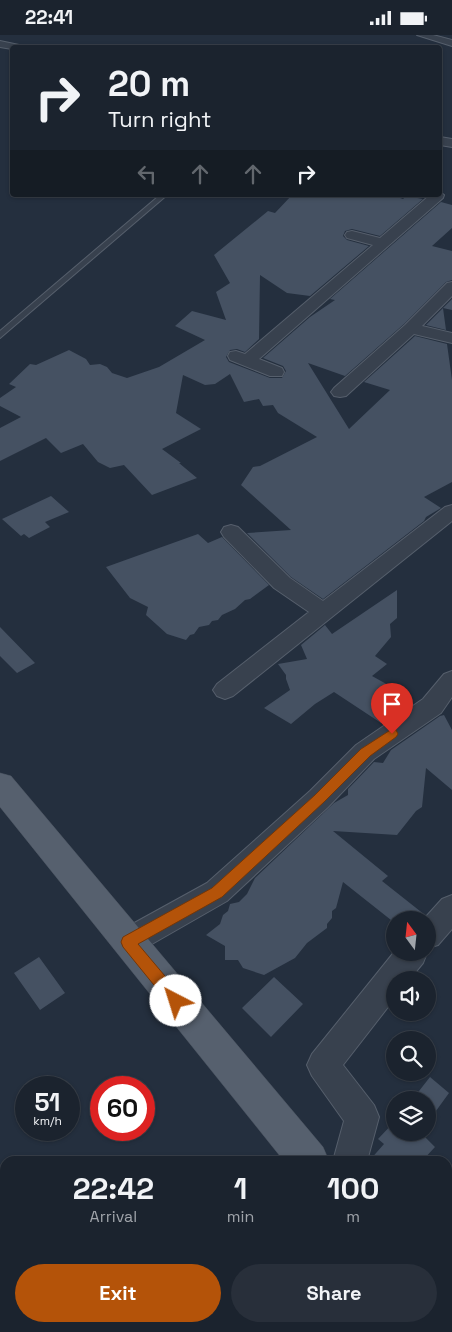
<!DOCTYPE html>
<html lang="en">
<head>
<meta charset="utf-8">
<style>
	:root { --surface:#1b232e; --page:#282f3a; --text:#f1f3f6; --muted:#a0a4aa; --line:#39404a; --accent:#b45309 }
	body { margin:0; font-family:"Space Grotesk",sans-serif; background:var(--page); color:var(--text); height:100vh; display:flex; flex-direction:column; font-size:19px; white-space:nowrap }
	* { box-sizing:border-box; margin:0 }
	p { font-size:16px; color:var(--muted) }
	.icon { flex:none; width:28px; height:28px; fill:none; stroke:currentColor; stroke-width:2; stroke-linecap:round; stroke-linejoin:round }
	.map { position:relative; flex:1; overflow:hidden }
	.sheet { position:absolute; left:0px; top:1121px; width:452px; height:176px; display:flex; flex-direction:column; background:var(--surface); border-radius:15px 15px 0 0; box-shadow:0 1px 4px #0004,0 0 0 1px var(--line) }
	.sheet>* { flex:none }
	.banner { position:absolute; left:10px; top:10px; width:432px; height:152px; border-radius:5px; box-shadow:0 1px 4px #0004,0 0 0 1px var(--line); background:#1b232e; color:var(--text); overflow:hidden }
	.needle { width:32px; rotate:345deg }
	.fabs { position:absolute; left:386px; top:876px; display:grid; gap:10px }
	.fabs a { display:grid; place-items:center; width:50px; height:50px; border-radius:50%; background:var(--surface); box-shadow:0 1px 4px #0004,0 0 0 1px var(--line); font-size:25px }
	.speed { position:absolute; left:15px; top:1041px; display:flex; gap:10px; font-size:25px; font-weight:700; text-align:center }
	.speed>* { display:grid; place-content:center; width:65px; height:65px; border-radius:50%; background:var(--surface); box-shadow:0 1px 4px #0004,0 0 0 1px var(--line); line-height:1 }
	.speed small { font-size:12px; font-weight:400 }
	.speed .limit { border:8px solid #d22; background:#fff; color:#111 }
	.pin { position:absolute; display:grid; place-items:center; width:42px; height:42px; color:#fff; margin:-51px -21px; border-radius:50% 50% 50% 0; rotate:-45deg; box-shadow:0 0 5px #0007 }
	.pin .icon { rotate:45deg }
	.me { position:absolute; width:55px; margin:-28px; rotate:320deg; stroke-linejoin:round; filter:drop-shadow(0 0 4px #0008) }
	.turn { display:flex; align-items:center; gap:18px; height:105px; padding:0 15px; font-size:22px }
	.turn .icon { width:65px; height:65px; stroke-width:2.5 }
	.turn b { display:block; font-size:35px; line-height:42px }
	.lanes { display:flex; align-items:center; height:48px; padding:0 15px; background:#0003; justify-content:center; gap:25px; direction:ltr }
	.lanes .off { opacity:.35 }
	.eta { display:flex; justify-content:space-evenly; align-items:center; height:85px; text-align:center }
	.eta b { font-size:30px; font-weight:600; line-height:35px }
	.action { display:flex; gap:10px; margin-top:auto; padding:10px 15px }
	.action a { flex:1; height:58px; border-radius:30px; background:var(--accent); color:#fff; font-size:20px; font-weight:600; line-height:58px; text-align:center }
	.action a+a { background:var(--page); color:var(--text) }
	.status { display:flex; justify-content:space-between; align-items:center; height:35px; padding:0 25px; background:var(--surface); direction:ltr }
	.status svg { height:14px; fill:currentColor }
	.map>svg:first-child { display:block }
	.building { fill:#455162 }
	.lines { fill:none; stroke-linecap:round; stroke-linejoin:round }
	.lane-casing { stroke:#565f6c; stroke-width:2 }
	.street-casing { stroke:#565f6c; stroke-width:2 }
	.primary-casing { stroke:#414a57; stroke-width:1 }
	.lane { fill:#38414e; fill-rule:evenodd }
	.street { fill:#38414e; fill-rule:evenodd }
	.primary { fill:#56606e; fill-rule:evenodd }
	.route { fill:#b45309; stroke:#753606 }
</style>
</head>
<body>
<div class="status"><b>22:41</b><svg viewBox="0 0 49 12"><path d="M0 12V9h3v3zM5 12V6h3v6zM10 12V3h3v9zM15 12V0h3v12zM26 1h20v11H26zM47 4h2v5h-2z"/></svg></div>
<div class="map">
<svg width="452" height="1297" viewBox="0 0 452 1297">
	<rect width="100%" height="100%" fill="#242f3e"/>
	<path class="building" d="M292,160H353L362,163L375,160H392L403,164L406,161L423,164L380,201L352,194L345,196L343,201L347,205L369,211L310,261L287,258L260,240L259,304L245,317L237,314L230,315L226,322L229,327L270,343H282L286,336L283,331L263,323L310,282L335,265L330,264L441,167L452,170V193L432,211L452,216V245L446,247L404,289L345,341L308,328L349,394L390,355L364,347L415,301L447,309L452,345V447L424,462L441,473L426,482L424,486L323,564L291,542L247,498L291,495L241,450L253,432L260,431L317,402L278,378L273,370L263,371L259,364L244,367L230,339L215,349L205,350L183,340L176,378L201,394L162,414L181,428H179L197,443L152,460L124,430L110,433L98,427L83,409L61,418L46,403L0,426V393L21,382L0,371V363L16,352L9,349L30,329L36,330L69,315L86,324L90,330L100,329L107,332L112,338L127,343L159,332L205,305L175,291L192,276L226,285L216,257L230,248L214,220L268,176L275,178Z
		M452,264V275L443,273L446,295L426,290Z
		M51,461L69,477L45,487L50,492L29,503L24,499L21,501L2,484Z
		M198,499L208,508L222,502L269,550L250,564L245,565L235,574L222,580L218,585L212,586L209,590L199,592L194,599L190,600L186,605L167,599L146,580L148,572L130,563L106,532Z
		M397,555V583L390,589L391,602L375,621L387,629L372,641L408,661L381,688L334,657L315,669L291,689L264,673L290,655L286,644V640L278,629L307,624L301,610L325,590L332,599Z
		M0,592L35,628L17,638L0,621Z
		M444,680L452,695V755L426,733L422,772L416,776L397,800L333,796L388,841L382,846L425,880L421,885H391L343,847L336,873L332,876V883L327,889V893L307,908L295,923L264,940L243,933L238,925H225V911L206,900L220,889L223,880L228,876L230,869L239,867L247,859L255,843L334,768L348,760V754L374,727L383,728L391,715L440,681Z
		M39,922L65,958L40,975L14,938Z
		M274,942L303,969L271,1002L242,973Z
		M430,1042L449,1058L428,1087V1065H412Z
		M395,1086V1098H421L435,1112L422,1126H369L384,1109L378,1104Z"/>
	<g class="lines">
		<defs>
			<path id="lane" d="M160,160H167L0,303V296Z"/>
			<path id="street" d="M417,0H433L452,5V11Z
				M0,6L19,10L21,12H12V14L0,12Z
				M440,102L452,104V112L440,110Z
				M440,157L444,160L443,163L259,324L282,333L284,337L282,341H270L230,325L228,321L230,317L236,316L245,319L373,210L347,203L345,200L347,197L352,196L380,203L430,160H440Z
				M452,247V261L422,291L452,298V308L414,299L346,361L340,362L334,361L331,357L334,353L405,290L447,248Z
				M452,470V486L233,661L225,664L217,661L213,655L217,649L309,577L274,553L224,502L221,497L224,492L231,490L238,492L290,543L323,566L445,472Z
				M452,636V662L441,678L374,724L328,772L227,866L138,917L128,921L118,917L113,907L118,897L207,848L310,756L356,710L423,664L444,639Z
				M452,860V894L438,910L428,913V885H423L442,864Z
				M395,916L427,918L423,928L409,945H395V963L343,1030L374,1070L379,1082L367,1126H333L344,1086L312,1041L307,1030L312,1019Z"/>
			<path id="primary" d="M0,738L11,741L323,1112L329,1126H284L0,772Z
				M448,1271L452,1272V1297H426L424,1292H448Z"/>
		</defs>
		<use href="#lane" class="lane-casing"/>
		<use href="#street" class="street-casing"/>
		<use href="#primary" class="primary-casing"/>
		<use href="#lane" class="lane"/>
		<use href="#street" class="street"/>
		<use href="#primary" class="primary"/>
	</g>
	<path class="route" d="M392,694L396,695L398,699L396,702L370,721L324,767L222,862L138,909L181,960L183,966L181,971L176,973L171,971L123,912L121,907L123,902L212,853L315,760L361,714Z"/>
</svg>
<div class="fabs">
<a><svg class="needle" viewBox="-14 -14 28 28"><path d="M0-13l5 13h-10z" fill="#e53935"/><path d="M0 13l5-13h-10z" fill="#a0a4aa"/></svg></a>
<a><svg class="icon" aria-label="sound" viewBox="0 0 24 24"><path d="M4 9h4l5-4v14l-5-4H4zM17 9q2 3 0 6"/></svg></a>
<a><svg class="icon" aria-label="search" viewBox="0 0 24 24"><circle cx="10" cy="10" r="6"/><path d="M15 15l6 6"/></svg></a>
<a><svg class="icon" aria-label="layers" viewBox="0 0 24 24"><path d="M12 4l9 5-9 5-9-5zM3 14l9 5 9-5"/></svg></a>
</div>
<div class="speed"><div>51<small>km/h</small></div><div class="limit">60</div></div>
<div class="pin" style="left:392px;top:699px;background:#d93025"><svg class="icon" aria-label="arrive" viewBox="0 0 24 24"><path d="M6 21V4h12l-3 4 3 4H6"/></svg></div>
<svg class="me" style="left:176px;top:966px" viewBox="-20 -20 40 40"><circle r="19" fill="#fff"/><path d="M0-13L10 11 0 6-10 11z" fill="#b45309"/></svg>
<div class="banner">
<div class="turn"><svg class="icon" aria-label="right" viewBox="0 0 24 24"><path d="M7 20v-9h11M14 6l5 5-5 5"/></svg><div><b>20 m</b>Turn right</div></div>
<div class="lanes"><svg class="icon off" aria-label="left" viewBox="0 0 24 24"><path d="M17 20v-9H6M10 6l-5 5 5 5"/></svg><svg class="icon off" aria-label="ahead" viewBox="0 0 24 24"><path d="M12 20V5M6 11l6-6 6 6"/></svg><svg class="icon off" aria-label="ahead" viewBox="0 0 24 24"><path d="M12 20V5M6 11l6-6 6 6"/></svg><svg class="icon" aria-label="right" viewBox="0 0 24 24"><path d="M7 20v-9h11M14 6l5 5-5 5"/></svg></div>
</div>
<section class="sheet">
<div class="eta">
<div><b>22:42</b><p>Arrival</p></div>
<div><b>1</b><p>min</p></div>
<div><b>100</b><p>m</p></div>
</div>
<div class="action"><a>Exit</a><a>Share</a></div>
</section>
</div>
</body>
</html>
